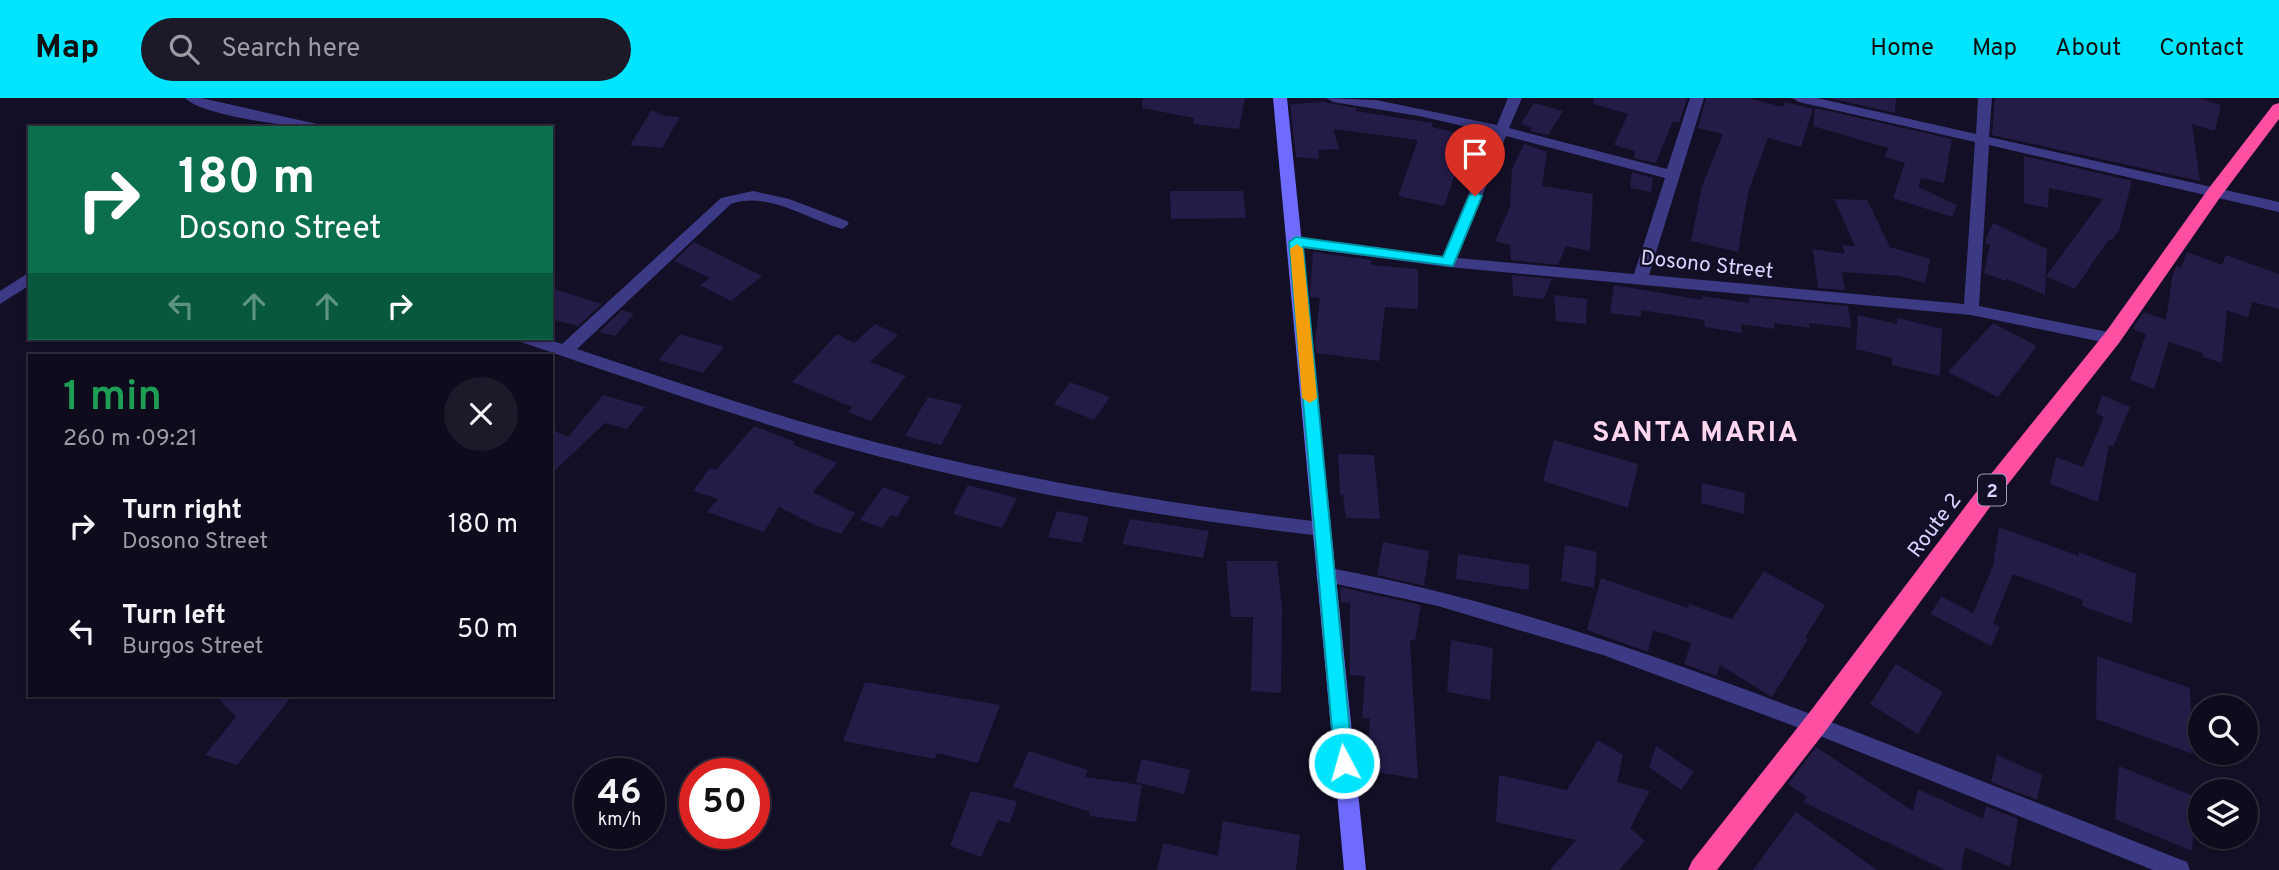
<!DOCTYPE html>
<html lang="en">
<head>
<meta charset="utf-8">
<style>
	:root { --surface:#0e0b1c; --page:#1c1929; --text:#f1f3f6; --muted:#9b9ba3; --line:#2e2b3b; --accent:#00e5ff }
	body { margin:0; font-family:Overpass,sans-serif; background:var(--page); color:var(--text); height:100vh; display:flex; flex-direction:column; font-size:26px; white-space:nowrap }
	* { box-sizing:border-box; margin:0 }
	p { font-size:23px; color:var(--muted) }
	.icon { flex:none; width:38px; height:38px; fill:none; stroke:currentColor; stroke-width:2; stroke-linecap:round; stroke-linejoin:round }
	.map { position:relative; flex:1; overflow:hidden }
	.sheet { position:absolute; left:28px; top:256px; width:525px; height:343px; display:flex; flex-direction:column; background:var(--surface); border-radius:0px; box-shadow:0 2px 5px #0004,0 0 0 2px var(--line) }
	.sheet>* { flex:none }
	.top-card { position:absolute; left:28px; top:28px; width:525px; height:214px; border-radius:0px; box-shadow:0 2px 5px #0004,0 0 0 2px var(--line); background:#0b6e4f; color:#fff; overflow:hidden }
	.fabs { position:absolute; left:2188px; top:597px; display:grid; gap:14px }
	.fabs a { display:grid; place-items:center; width:70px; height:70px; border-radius:50%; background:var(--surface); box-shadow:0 2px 5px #0004,0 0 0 2px var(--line); font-size:35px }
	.speed { position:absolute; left:574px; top:660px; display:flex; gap:14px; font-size:35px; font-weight:700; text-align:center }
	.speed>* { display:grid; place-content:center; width:91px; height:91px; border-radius:50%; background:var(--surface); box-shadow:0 2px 5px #0004,0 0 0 2px var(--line); line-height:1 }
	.speed small { font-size:18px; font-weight:400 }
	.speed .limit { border:10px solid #d22; background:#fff; color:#111 }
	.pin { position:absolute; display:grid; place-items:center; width:60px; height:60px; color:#fff; margin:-72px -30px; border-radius:50% 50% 50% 0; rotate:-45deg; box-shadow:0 0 7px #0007 }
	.pin .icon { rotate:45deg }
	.me { position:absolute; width:77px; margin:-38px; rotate:354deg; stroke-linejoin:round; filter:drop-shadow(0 0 5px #0008) }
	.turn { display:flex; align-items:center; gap:24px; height:147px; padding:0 35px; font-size:32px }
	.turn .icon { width:91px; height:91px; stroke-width:2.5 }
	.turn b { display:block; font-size:49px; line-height:60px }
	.lanes { display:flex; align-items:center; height:66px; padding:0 35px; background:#0003; justify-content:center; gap:35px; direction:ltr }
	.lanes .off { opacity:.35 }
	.round { display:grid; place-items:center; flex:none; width:74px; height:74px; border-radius:37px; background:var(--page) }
	.headline { display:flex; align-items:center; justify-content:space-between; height:119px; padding:0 35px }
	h1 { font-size:42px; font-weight:600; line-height:52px; color:#1e9e55 }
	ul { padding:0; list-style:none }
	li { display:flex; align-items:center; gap:21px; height:105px; padding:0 35px }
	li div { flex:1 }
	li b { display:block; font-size:26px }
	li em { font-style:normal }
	header { display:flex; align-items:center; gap:42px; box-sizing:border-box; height:98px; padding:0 35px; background:var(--accent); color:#111 }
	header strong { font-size:33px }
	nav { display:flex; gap:38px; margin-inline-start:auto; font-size:24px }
	.search { width:490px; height:63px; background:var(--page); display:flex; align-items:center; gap:18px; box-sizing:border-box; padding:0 24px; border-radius:38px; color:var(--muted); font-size:26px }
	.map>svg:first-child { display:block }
	.building { fill:#241b47 }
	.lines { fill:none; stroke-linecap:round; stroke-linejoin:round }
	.street { fill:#3d3a85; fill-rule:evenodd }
	.secondary { fill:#6f6bff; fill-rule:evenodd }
	.highway { fill:#ff4fa3; fill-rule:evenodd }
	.route { fill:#00e5ff; stroke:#0095a6; stroke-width:2 }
	.slow { fill:#f59e0b }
	.labels { text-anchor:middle; stroke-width:5; stroke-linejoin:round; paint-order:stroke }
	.shield { fill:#130f26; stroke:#9e99be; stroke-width:2 }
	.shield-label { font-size:19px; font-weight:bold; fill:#d9d4ff }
	.street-label { font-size:21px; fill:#d9d4ff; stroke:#130f26 }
	.district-label { font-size:28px; font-weight:bold; letter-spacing:2px; fill:#ffd6f0; stroke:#130f26 }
</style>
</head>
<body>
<header>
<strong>Map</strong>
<div class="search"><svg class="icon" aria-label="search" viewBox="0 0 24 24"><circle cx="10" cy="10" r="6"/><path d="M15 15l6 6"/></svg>Search here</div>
<nav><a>Home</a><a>Map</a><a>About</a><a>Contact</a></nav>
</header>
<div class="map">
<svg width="2279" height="772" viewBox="0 0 2279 772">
	<rect width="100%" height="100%" fill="#130f26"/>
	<path class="building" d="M1143,0H1245L1239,31L1193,26L1194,20L1142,10Z
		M1594,0H1687L1679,25L1673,23L1656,65L1634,60L1635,53L1614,47L1628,16L1593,6Z
		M1706,0H1748L1783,9L1785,4L1813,11L1801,49L1768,40L1748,94L1738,154L1691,143L1702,88L1723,36L1698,30Z
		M1829,0H1896L1895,15Z
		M1995,0H2199L2221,7L2215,33L2192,26L2200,83L1992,37Z
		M1324,4L1356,10V13L1432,25V29L1468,38L1444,108L1398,98L1418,42L1333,31L1339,51L1318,52L1319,61L1296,59L1290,6Z
		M1534,5L1563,13L1548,37L1530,33L1532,30L1521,26Z
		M1815,10L1952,41L1944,85L1921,80L1918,89L1957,107L1952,119L1893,100L1905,65L1885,59L1888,50L1813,28Z
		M652,12L665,18L680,19L662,50L630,47Z
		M1524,46L1547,54L1542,88L1593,96L1590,153L1566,148L1558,167L1511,162L1510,147L1495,143L1510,109L1512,71Z
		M2024,58L2132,83L2119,133L2112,142L2109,141L2075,191L2046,178L2103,101L2049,90L2048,110L2024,105Z
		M1632,74L1653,80L1651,94L1630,90Z
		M1170,93H1243L1246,120L1171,121Z
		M1834,101L1867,102L1890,149L1930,161L1925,185L1900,178L1842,174L1845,192L1818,190L1813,151L1845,156L1842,147L1855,148Z
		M1993,125L2047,151L2045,197L2007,181L2006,183L1984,175L1990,147L1986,145V140Z
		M694,144L762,178L731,203L700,187L710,180L674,163Z
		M1313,154L1371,162V167L1418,171V211L1385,209L1379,263L1316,255L1315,243L1320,200L1310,199Z
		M2187,154L2222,167L2226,157L2279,176V211L2252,204L2248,220L2227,212L2222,265L2203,259V255L2169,244L2154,291L2130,282L2146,236L2133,231L2134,228L2144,214L2166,222L2172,180L2176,168L2181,170Z
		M1512,177L1552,181L1544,201L1513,198Z
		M1614,187L1702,202V198L1749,205V199L1848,208L1851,230L1809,225L1810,230L1774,225V231L1741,226L1742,235L1705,229L1704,222L1641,212V219L1610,215Z
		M551,190L602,206L578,228L551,221Z
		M1554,197L1587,201L1586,226L1556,223Z
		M622,212L634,216L615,238L599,234Z
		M1858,217L1897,226V220L1942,231L1940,278L1892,267V260L1856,251Z
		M1993,225L2037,248L1998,299L1948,274Z
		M875,226L898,237L870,264L906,278L871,323L848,314L852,309L792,284L837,236L854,245Z
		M680,236L724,249L703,275L659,262Z
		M1070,284L1110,299L1094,322L1054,306Z
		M603,297L645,309L627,331L605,325L551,376V331L568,339Z
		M2102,297L2130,309L2113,349L2109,347L2098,404L2050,386L2056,359L2083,369L2104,319L2096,315Z
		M928,299L963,307L941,347L905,338Z
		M754,328L795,344L792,346L837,365L813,394L855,415L841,436L815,427L779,409L764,434L707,414L718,401L693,393L710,370L716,372Z
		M1554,342L1638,366L1628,410L1543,383Z
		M1338,356L1374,357L1380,421L1346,420L1343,397H1340Z
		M1702,385L1745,395L1744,416L1701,405Z
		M968,387L1017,400L1002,430L953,416Z
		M883,389L910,399L897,419L891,417L882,430L860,422Z
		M1057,413L1089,419L1082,445L1048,439Z
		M1130,421L1209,433L1203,460L1122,446Z
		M1999,429L2079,458V454L2136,476L2132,526L2082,508L2083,502L2013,476L1993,525L2000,529L1991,548L1931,516L1941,498L1973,515L1993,468Z
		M1383,444L1429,453L1424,488L1377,477Z
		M1565,447L1597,454L1594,490L1561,483Z
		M1458,456L1529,467V492L1456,481Z
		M1226,463H1277L1282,510L1281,595L1251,593L1253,519H1231Z
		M1764,473L1825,507L1805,540L1808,541L1772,599L1720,567L1716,578L1684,566L1691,545L1653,532L1648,554L1587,532L1601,480L1688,510L1689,506L1732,521Z
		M1340,489L1421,507L1415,543L1410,542L1418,681L1366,672L1370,621L1362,620L1365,578L1350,577V505L1341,504Z
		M1451,542L1493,550L1490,602L1447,594Z
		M2097,558L2190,590L2193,656L2096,621Z
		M1896,566L1943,594L1918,636L1870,606Z
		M865,584L1000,607L978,665L937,655L935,661L843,643Z
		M215,597H293L237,667L205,657L236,619Z
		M1598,642L1623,657L1617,684L1650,693L1630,730L1645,743L1619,772H1550L1576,742L1496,724L1499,677L1567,692Z
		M1656,648L1694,674L1681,692L1649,669Z
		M1816,649L1913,713L1918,691L1983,721L1986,708L2018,721L2010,769L1965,749L1961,772H1945L1803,704L1807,699L1788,686Z
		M1029,653L1088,672L1085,679L1142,687L1136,724L1089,718L1090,714L1013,689Z
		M1997,657L2042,677L2037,702L1991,684Z
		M1142,661L1190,672L1184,696L1136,684Z
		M2119,668L2196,699L2192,753L2115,721Z
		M971,693L1017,703L1010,725L998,722L981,759L950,748Z
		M1796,714L1877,772H1753Z
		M1223,723L1300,737L1296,772H1157L1163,745L1218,758Z"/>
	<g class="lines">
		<path class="street" d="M185,0H201L317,26L324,30C297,30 202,18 185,0Z
			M1326,0L1376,2L1497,27L1508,0H1522L1509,30L1667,71L1690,0H1704L1649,177L1964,206L1975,44L1799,4L1792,0H1817L1976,36L1978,0H1992L1989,39L2279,104V114L1989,47L1979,208L2118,236L2120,240L2118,244L2112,246L1971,217L1448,169L1296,149L1289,144L1296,139L1443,158L1494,35L1419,18L1333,4ZM1506,38L1665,80L1634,176L1457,160Z
			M753,93L789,101L847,123L849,126L842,131C806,121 769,93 731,106L577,251C662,279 747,309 834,333C994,377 1157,405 1322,424L1328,426L1331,431L1328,436L1322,438C1157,419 993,391 833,346C728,316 625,279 521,244L519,240H544L562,246L721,100Z
			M30,174V187L0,206V193Z
			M1325,469C1489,499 1644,553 1800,612C1927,661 2053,711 2179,761L2187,764L2190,772H2153L1810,634L1603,557L1438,508L1318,482L1316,477L1318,472Z"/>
		<path class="secondary" d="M1273,0H1287L1366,772H1344Z"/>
		<path class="highway" d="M2279,5V21L2221,98L2119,245L1990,409L1824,635L1717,772H1688L1692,763L1806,619L1974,397L2105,235L2209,90L2273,7Z"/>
	</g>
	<path class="route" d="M1475,94L1482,98L1453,168L1303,149L1353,665L1351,671L1344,673L1337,671L1335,665L1289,144L1296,139L1443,159L1469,98Z"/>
	<path class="slow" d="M1297,146L1303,151L1317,300L1310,305L1302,300L1290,151Z"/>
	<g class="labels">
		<rect class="shield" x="1978" y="376.5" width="28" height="31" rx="5"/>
		<g class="shield-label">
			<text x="1992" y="399">2</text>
		</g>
		<g class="street-label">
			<text transform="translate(1707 166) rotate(6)" y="7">Dosono Street</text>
			<text transform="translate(1934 427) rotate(-53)" y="7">Route 2</text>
		</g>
		<g class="district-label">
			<text x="1696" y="343">SANTA MARIA</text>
		</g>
	</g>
</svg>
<div class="fabs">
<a><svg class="icon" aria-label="search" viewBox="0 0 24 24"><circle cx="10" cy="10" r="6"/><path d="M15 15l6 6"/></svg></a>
<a><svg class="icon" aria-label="layers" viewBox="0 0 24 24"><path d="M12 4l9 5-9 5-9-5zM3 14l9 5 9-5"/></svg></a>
</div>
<div class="speed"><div>46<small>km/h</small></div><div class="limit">50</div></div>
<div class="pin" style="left:1475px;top:98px;background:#d93025"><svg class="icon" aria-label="arrive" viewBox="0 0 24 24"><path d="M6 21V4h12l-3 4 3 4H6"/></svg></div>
<svg class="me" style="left:1344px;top:665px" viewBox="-20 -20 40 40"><circle r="17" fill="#00e5ff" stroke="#fff" stroke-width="3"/><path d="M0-11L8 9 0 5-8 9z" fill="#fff"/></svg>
<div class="top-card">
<div class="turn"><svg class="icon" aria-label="right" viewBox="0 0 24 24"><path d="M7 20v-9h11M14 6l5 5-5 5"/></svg><div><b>180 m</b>Dosono Street</div></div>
<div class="lanes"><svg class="icon off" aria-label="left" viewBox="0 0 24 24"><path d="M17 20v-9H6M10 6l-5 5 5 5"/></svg><svg class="icon off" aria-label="ahead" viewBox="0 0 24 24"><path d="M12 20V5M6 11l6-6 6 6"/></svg><svg class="icon off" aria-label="ahead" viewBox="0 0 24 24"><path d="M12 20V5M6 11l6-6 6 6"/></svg><svg class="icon" aria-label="right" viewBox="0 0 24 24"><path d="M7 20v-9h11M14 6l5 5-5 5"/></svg></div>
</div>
<section class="sheet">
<div class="headline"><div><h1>1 min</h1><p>260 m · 09:21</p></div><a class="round"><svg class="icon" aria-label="close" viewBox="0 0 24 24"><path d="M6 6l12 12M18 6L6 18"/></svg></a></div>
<ul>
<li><svg class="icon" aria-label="right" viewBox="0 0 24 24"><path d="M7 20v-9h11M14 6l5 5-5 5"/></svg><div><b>Turn right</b><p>Dosono Street</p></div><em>180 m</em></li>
<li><svg class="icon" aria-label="left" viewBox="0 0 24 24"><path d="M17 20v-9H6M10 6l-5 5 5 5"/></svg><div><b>Turn left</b><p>Burgos Street</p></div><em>50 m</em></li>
</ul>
</section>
</div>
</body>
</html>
